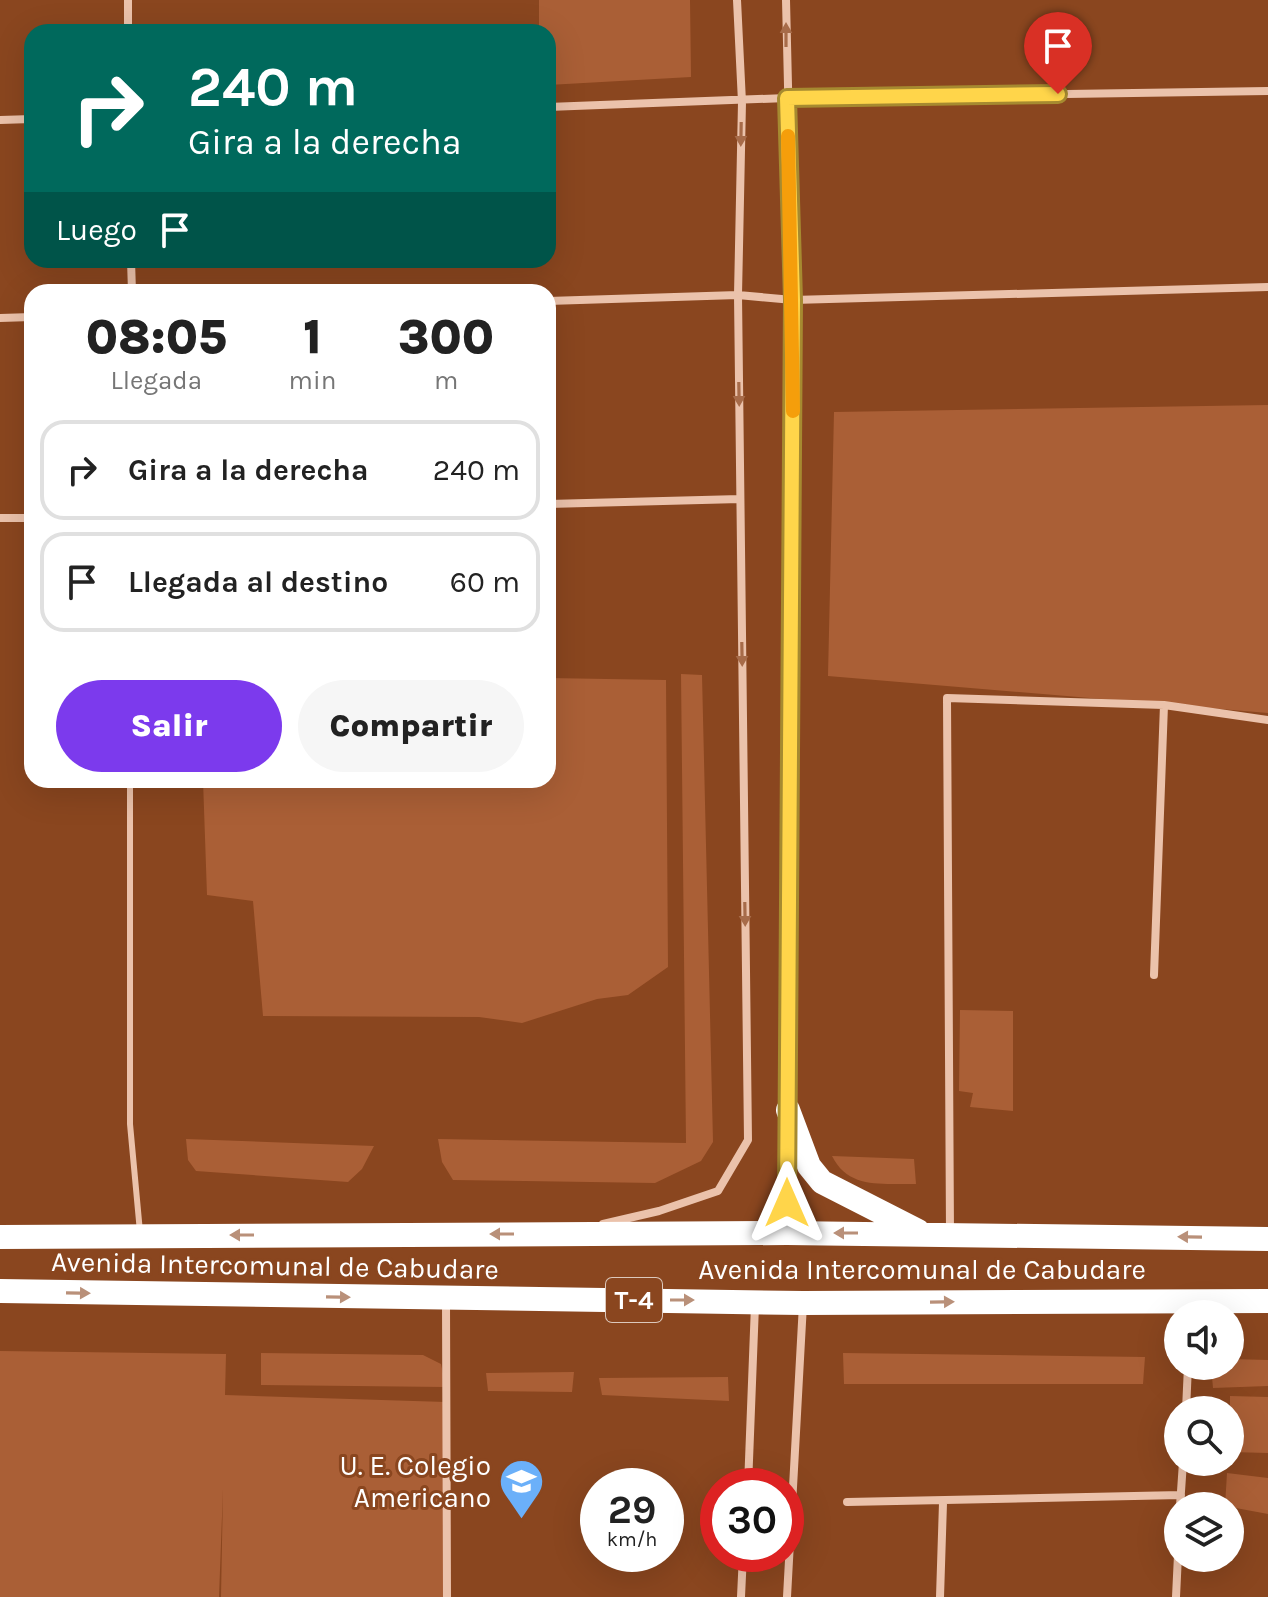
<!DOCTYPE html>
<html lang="es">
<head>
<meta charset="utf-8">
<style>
	:root { --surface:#fff; --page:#f6f6f6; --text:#222; --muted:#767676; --line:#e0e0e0; --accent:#7c3aed }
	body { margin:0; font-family:Karla,sans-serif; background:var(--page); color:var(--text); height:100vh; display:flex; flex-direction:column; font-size:30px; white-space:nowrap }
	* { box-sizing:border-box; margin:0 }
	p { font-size:26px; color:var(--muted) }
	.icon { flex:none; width:44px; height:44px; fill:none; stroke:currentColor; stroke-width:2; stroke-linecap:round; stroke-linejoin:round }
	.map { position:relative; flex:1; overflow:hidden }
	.side { position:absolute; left:24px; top:284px; width:532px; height:504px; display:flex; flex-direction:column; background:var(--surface); border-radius:24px; box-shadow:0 8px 32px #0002 }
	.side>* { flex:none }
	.guide { position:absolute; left:24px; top:24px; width:532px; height:244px; border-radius:24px; box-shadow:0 8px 32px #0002; background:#00695c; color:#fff; overflow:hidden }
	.buttons { position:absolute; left:1164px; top:1300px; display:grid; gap:16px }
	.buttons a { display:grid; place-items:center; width:80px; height:80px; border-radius:50%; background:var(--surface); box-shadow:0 8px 32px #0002; font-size:40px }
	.speed { position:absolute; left:580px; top:1468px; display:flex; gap:16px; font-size:40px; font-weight:700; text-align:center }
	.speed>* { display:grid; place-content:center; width:104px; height:104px; border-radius:50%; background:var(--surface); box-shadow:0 8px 32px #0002; line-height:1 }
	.speed small { font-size:20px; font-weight:400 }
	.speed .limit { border:12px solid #d22; background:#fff; color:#111 }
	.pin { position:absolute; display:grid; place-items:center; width:68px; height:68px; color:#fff; margin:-82px -34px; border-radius:50% 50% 50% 0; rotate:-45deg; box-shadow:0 0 8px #0007 }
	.pin .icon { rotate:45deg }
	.me { position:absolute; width:88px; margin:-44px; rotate:0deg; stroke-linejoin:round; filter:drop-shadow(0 0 6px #0008) }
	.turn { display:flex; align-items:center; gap:28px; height:168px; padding:0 32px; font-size:36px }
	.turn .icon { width:104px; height:104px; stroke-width:2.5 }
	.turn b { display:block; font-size:56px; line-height:68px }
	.then { display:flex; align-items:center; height:76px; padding:0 32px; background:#0003; gap:16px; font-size:30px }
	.eta { display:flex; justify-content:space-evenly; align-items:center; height:136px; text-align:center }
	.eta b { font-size:48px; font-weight:800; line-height:56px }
	.primary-button { display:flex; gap:16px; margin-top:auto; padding:16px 32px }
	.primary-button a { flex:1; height:92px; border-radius:48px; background:var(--accent); color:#fff; font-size:32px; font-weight:800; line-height:92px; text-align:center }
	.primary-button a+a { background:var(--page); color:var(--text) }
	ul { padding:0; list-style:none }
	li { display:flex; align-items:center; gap:24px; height:100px; margin:0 16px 12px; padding:0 16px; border:4px solid var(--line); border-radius:24px }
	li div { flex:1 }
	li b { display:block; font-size:30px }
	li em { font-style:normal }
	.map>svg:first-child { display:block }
	.green { fill:#aa5f36 }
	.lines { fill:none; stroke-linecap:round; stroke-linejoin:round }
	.lane { stroke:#ebc2ab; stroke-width:6 }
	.street { stroke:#ebc2ab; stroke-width:8 }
	.highway { stroke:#fff; stroke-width:24 }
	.oneway { fill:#a76b49 }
	.oneway2 { fill:#b99079 }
	.route-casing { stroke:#a68a30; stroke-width:20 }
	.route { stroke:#ffd54a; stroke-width:14 }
	.slow { stroke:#f59e0b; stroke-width:14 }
	.labels { text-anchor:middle; stroke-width:6; stroke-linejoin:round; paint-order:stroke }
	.shield { fill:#8a461f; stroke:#dcc8bc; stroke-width:2 }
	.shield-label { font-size:26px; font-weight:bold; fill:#fff }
	.street-label { font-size:28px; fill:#fff; stroke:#8a461f }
	.poi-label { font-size:28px; fill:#fff; stroke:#8a461f; text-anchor:end }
</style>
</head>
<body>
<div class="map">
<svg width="1268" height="1597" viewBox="0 0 1268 1597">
	<rect width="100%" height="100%" fill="#8a461f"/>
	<path class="green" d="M539,0H690L691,77L548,85V32H539Z
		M1268,405V713L828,676L834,412Z
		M681,674L702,675L713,1142L701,1161L655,1183L453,1180L442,1162L438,1139L686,1143Z
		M548,678L666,680L668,967L628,995L597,999L522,1023L479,1017L263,1016L253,901L207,895L203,780H548Z
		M960,1010L1013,1011V1111L970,1107L973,1093L959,1091Z
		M186,1139L374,1146L362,1169L348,1182L196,1171L188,1160Z
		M832,1156L914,1159L916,1184C883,1183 849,1190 832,1156Z
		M0,1351L226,1354L225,1395L446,1402L445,1597H221L223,1489L219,1597H0Z
		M261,1353L423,1355L441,1364L446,1387L261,1385Z
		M843,1353L1145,1357L1143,1384H844Z
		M1230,1359L1268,1360V1386L1213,1388L1211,1366H1230Z
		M574,1372L572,1392L488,1391L486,1373Z
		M728,1377L729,1401L602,1395L599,1378Z
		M1230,1396L1268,1397V1453L1230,1452Z
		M1227,1473L1268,1478V1514L1225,1506Z"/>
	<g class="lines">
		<path class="lane" d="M130,780V1124L140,1232"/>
		<path class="street" d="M786,0L793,300L788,1109
			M128,32V0
			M548,107L787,98L1268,91
			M0,120L32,119
			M131,260L132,292
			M548,301L738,295L793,300L1268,287
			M0,318L32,317
			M548,504L740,499
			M0,518H32
			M1154,975L1164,705
			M603,1224L659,1211L718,1191L748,1140L738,295L742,102L737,0
			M787,1229L788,1134
			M950,1233L947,698L1164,705L1268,720
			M446,1302L447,1597
			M1186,1410L1188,1366
			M748,1486L755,1305
			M847,1502L1181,1495
			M1180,1506L1183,1462
			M741,1597L743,1554
			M787,1597L803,1304
			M940,1597L943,1503
			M1176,1597L1178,1555"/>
		<path class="highway" d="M788,1110L809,1166L822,1182L918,1231
			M0,1237L787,1233L1268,1239
			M0,1291L803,1303L1268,1301"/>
	</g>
	<defs><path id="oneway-solid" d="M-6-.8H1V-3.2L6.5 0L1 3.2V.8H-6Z" transform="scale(2)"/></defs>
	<g class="oneway">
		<use href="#oneway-solid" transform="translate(786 35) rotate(-90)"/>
		<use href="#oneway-solid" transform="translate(741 134) rotate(91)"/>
		<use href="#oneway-solid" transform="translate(739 394) rotate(89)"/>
		<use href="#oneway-solid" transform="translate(742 654) rotate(89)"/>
		<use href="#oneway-solid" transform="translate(745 914) rotate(89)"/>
	</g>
	<g class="oneway2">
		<use href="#oneway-solid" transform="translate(846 1233) rotate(-180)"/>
		<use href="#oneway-solid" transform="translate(502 1234) rotate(180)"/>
		<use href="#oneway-solid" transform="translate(242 1235) rotate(180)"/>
		<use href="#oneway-solid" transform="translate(1190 1237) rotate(-179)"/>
		<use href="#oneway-solid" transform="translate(78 1293) rotate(1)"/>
		<use href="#oneway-solid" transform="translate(338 1297) rotate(1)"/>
		<use href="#oneway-solid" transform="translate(682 1300)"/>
		<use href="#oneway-solid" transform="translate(942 1302) rotate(-1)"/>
	</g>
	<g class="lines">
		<defs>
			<path id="route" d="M787,1203L793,300L787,98L1058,94"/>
		</defs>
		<use href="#route" class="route-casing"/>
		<use href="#route" class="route"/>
		<path class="slow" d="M788,136L793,411"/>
	</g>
	<defs>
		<symbol id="school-pin" viewBox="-11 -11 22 30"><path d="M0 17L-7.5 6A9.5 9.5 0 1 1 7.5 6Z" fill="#6bb0f9" stroke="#8a461f"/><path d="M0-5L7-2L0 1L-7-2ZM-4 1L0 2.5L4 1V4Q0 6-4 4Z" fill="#fff"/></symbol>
	</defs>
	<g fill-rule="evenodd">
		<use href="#school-pin" x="496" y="1456" width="51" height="69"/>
	</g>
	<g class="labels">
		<rect class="shield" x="606" y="1278" width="56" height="44" rx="6"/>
		<g class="shield-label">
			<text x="634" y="1309">T-4</text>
		</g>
		<g class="street-label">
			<text transform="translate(275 1265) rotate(1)" y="10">Avenida Intercomunal de Cabudare</text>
			<text x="922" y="1279">Avenida Intercomunal de Cabudare</text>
		</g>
		<g class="poi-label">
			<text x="491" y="1475">U. E. Colegio<tspan x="491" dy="32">Americano</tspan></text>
		</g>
	</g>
</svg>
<div class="buttons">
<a><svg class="icon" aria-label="sound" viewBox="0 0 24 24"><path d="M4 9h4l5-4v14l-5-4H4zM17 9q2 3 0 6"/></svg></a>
<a><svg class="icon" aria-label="search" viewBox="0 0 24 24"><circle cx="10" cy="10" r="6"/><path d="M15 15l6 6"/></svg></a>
<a><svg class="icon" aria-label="layers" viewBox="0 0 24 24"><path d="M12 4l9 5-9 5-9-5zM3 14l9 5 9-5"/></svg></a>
</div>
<div class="speed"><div>29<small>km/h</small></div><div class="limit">30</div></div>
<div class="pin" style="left:1058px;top:94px;background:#d93025"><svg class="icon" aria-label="arrive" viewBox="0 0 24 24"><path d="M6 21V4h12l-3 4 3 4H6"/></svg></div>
<svg class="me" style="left:787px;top:1203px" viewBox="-20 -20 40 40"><path d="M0-17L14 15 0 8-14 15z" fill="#ffd54a" stroke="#fff" stroke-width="4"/></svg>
<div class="guide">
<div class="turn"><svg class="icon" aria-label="right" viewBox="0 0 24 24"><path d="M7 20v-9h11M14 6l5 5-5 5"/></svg><div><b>240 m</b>Gira a la derecha</div></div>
<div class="then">Luego<svg class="icon" aria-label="arrive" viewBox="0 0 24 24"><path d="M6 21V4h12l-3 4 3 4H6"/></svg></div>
</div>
<section class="side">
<div class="eta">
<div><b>08:05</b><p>Llegada</p></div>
<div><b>1</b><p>min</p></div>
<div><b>300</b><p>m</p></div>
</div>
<ul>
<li><svg class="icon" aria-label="right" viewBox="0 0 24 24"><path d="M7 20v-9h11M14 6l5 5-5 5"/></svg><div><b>Gira a la derecha</b></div><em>240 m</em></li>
<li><svg class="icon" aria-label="arrive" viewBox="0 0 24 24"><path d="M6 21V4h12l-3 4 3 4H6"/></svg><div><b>Llegada al destino</b></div><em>60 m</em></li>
</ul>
<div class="primary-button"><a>Salir</a><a>Compartir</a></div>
</section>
</div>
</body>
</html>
